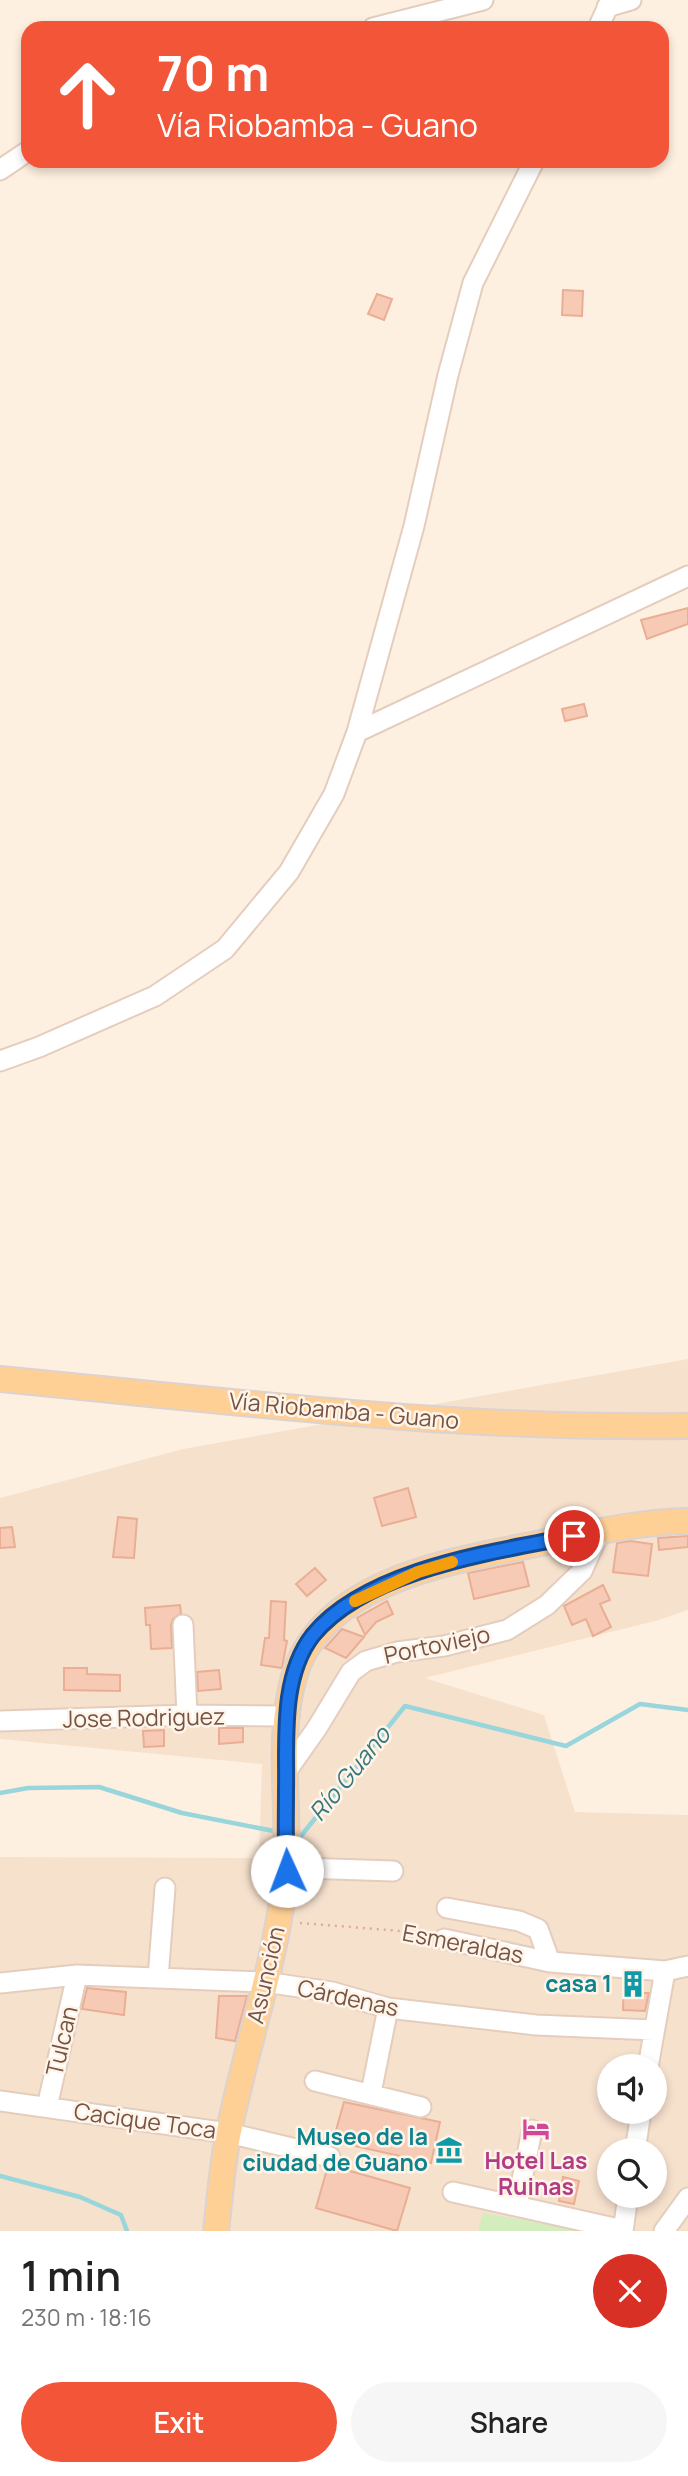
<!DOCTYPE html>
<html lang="en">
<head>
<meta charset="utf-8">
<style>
	:root { --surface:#fff; --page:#f6f6f6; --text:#222; --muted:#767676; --accent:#f35539 }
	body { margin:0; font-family:Manrope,sans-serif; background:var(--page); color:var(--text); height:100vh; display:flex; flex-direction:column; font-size:26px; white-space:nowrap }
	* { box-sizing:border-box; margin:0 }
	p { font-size:23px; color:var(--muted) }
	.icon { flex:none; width:38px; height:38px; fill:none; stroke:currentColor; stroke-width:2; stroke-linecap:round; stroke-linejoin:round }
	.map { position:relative; height:2231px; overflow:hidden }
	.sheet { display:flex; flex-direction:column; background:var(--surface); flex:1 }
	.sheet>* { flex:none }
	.guide { position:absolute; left:21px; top:21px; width:648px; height:147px; border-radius:21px; box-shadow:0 4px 10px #0003; background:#f35539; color:#fff; overflow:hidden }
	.buttons { position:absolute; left:597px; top:2054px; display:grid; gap:14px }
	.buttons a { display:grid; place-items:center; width:70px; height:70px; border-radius:50%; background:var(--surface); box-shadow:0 4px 10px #0003; font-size:35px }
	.pin { position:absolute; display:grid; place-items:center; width:60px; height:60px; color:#fff; margin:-30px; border:4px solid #fff; border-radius:50%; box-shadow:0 2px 7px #0007 }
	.me { position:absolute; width:77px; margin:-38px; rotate:358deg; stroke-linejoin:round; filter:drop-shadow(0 0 5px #0008) }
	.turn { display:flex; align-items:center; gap:24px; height:147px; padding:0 21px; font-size:32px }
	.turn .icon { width:91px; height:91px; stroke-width:2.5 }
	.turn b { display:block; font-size:49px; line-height:60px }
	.round { display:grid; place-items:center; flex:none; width:74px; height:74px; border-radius:37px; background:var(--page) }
	.summary { display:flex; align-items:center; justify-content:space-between; height:119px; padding:0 21px }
	h1 { font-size:42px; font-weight:600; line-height:52px }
	.button { display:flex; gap:14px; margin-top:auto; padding:14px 21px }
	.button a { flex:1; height:80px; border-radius:42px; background:var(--accent); color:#fff; font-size:28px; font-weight:600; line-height:80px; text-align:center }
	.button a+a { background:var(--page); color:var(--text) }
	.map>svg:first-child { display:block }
	.residential { fill:#f6e1cd; fill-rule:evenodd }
	.green { fill:#d4edbd }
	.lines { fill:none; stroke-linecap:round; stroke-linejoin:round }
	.stream { stroke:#98d6dc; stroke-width:4.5 }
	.building { fill:#f6cab5; stroke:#eaae94; stroke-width:2 }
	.minor-casing { stroke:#e5cdbe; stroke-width:23 }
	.major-casing { stroke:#dcd2cf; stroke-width:28 }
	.path { stroke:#dbad98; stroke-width:2.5; stroke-dasharray:2 5; stroke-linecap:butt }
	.minor { stroke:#fff; stroke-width:19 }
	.major { stroke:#ffd096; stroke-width:24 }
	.route-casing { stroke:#114b97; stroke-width:18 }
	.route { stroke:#1a73e8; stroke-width:12 }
	.slow { stroke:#f59e0b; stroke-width:12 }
	.labels { text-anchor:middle; stroke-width:5; stroke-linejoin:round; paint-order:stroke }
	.street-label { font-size:23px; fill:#775345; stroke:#fff4e8 }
	.culture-label { font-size:23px; font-weight:bold; fill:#0d838f; stroke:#fff4e8; text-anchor:end }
	.hotel-label { font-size:23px; font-weight:bold; fill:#b23c85; stroke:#fff4e8 }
	.water-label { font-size:24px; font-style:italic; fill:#37787e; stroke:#fff4e8 }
</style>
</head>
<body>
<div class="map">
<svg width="688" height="2231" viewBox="0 0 688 2231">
	<rect width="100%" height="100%" fill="#fef0e0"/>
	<path class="residential" d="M688,1359V1610L659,1620L425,1678L544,1715L575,1812L688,1815V2231H0V1857L259,1858L262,1764L0,1739V1498L183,1449ZM609,2067H654V2112H609ZM609,2151H654V2196H609Z"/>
	<path class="green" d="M483,2213L587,2231H478Z"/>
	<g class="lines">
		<path class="stream" d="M0,1793L28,1788L99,1787L182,1813L279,1832
			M295,1834L301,1836L405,1706L566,1746L640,1704L688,1710
			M0,2176L80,2197L121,2215L127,2231"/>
	</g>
	<path class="building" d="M563,290L583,291L582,316L562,315Z
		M377,294L392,299L384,320L368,314Z
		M688,608V624L647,639L641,620Z
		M584,704L587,716L565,721L562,709Z
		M408,1488L416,1517L382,1526L374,1498Z
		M118,1517L137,1519L134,1558L113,1557Z
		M12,1527L15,1547L0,1548V1528Z
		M688,1536V1547L659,1550L658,1538Z
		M630,1541L652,1544L648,1576L613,1572L617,1543Z
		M523,1562L529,1586L474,1599L468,1573Z
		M315,1568L326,1580L307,1596L296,1584Z
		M603,1585L610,1600L600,1604L611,1627L593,1636L586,1619L572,1625L564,1606Z
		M271,1601L286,1602L284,1640L287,1641L282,1668L261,1665L265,1638H269Z
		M387,1601L393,1614L376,1622L365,1635L357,1618Z
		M180,1605L181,1613L173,1619L171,1625L172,1648L151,1649L150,1625H146L145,1608Z
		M342,1629L364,1637L346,1658L325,1648Z
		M64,1668H87V1674L120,1675V1691L64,1690Z
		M219,1670L221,1689L198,1691L197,1672Z
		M219,1728H243V1742L219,1744Z
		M164,1730V1746L144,1747L143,1731Z
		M624,1980L642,1981L641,1993H649L645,2011L623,2010Z
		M87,1988L126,1992L124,2015L82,2009Z
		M219,1996H247L235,2041L216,2038Z
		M344,2102L440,2122L431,2163L333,2141Z
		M336,2167L410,2188L397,2231L316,2208L327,2169Z
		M563,2177L579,2181L574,2204L559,2201Z"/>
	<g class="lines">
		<defs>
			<path id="minor" d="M607,7L631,0
				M373,28L483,0
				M598,28L611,0
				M0,170L28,151
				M357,732L688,576
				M0,1061L39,1047L155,996L225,949L289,872L334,794L357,732L414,526L448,375L473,283L534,161
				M183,1625L187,1715
				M0,1721L187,1715L287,1716
				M286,1772L317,1728L351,1672L366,1661L397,1652L444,1646L507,1630L547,1605L582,1571L600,1531
				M287,1871L303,1868L393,1871
				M447,1908L519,1921L538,1929L550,1962
				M444,1939L550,1962L665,1971L688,1966
				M158,1978L165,1888
				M0,1983L77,1975L265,1982L332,1992L388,2008L536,2025L654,2030
				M648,2067L665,1971
				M315,2081L421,2107
				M371,2093L388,2008
				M0,2101L228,2133L330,2157
				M47,2107L77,1975
				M635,2151L641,2112
				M453,2192L623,2230
				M517,2205L532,2130
				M623,2231L628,2196
				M664,2231L688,2198"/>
			<path id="major" d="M0,1379C229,1401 457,1430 688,1426
				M216,2231C220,2198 222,2164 229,2131C245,2052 272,1974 283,1894C294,1823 274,1746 294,1677C322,1580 452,1561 536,1544C587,1534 636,1522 688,1521"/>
		</defs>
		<use href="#minor" class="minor-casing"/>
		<use href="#major" class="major-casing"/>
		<path class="path" d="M300,1923L401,1931L429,1936"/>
		<use href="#minor" class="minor"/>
		<use href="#major" class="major"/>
	</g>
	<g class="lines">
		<defs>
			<path id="route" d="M287,1871C285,1844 286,1818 286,1791C287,1742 280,1677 313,1635C367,1569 494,1552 574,1536"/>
		</defs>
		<use href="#route" class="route-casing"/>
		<use href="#route" class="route"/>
		<path class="slow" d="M355,1601L418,1572L452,1562"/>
	</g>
	<defs>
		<symbol id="building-bare" viewBox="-9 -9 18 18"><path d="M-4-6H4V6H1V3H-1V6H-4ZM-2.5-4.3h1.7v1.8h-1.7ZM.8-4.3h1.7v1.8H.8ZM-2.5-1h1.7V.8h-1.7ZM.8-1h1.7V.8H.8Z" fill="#0f9aa8" stroke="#fff4e8" stroke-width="2.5" paint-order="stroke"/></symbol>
		<symbol id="hotel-bare" viewBox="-9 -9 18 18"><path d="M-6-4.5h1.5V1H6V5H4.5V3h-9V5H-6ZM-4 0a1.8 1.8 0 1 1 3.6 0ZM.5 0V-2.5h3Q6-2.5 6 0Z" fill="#d1479c" stroke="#fff4e8" stroke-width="2.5" paint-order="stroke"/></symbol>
		<symbol id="museum-bare" viewBox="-9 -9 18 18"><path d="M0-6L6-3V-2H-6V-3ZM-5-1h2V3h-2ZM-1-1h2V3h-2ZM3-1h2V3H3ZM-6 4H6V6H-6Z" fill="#0f9aa8" stroke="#fff4e8" stroke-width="2.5" paint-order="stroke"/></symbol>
	</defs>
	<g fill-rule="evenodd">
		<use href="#building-bare" x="614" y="1965" width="38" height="38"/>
		<use href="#hotel-bare" x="517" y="2110" width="38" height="38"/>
		<use href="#museum-bare" x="430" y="2131" width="38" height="38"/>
	</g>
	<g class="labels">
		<g class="street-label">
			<text transform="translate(344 1411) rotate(5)" y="8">Vía Riobamba - Guano</text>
			<text transform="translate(437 1645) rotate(-12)" y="8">Portoviejo</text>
			<text transform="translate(144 1718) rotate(-1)" y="8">Jose Rodriguez</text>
			<text transform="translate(463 1944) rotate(11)" y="8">Esmeraldas</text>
			<text transform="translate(266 1975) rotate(-77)" y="8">Asunción</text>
			<text transform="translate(348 1998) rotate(12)" y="8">Cárdenas</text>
			<text transform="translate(62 2041) rotate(-77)" y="8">Tulcan</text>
			<text transform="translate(145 2121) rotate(8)" y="8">Cacique Toca</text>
		</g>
		<g class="culture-label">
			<text x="612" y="1992">casa 1</text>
			<text x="428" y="2145">Museo de la<tspan x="428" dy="26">ciudad de Guano</tspan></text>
		</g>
		<g class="hotel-label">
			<text x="536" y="2169">Hotel Las<tspan x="536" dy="26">Ruinas</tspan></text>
		</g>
		<g class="water-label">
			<text transform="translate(350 1774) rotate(-51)" y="8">Río Guano</text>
		</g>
	</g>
</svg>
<div class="buttons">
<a><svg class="icon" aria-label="sound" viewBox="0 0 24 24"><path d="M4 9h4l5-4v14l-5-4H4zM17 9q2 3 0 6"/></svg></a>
<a><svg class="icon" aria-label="search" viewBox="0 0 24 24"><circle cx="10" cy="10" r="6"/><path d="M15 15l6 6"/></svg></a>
</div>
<div class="pin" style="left:574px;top:1536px;background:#d93025"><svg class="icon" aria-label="arrive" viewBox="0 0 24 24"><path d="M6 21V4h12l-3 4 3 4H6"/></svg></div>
<svg class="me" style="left:287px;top:1871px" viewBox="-20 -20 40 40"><circle r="19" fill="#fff"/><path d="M0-13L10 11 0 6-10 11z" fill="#1a73e8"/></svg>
<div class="guide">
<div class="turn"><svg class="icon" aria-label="ahead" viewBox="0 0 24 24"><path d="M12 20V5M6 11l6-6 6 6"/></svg><div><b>70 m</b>Vía Riobamba - Guano</div></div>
</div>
</div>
<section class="sheet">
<div class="summary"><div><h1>1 min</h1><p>230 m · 18:16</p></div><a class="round" style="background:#d93025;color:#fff"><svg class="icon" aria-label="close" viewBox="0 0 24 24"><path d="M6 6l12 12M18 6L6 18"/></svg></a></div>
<div class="button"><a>Exit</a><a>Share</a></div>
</section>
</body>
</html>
